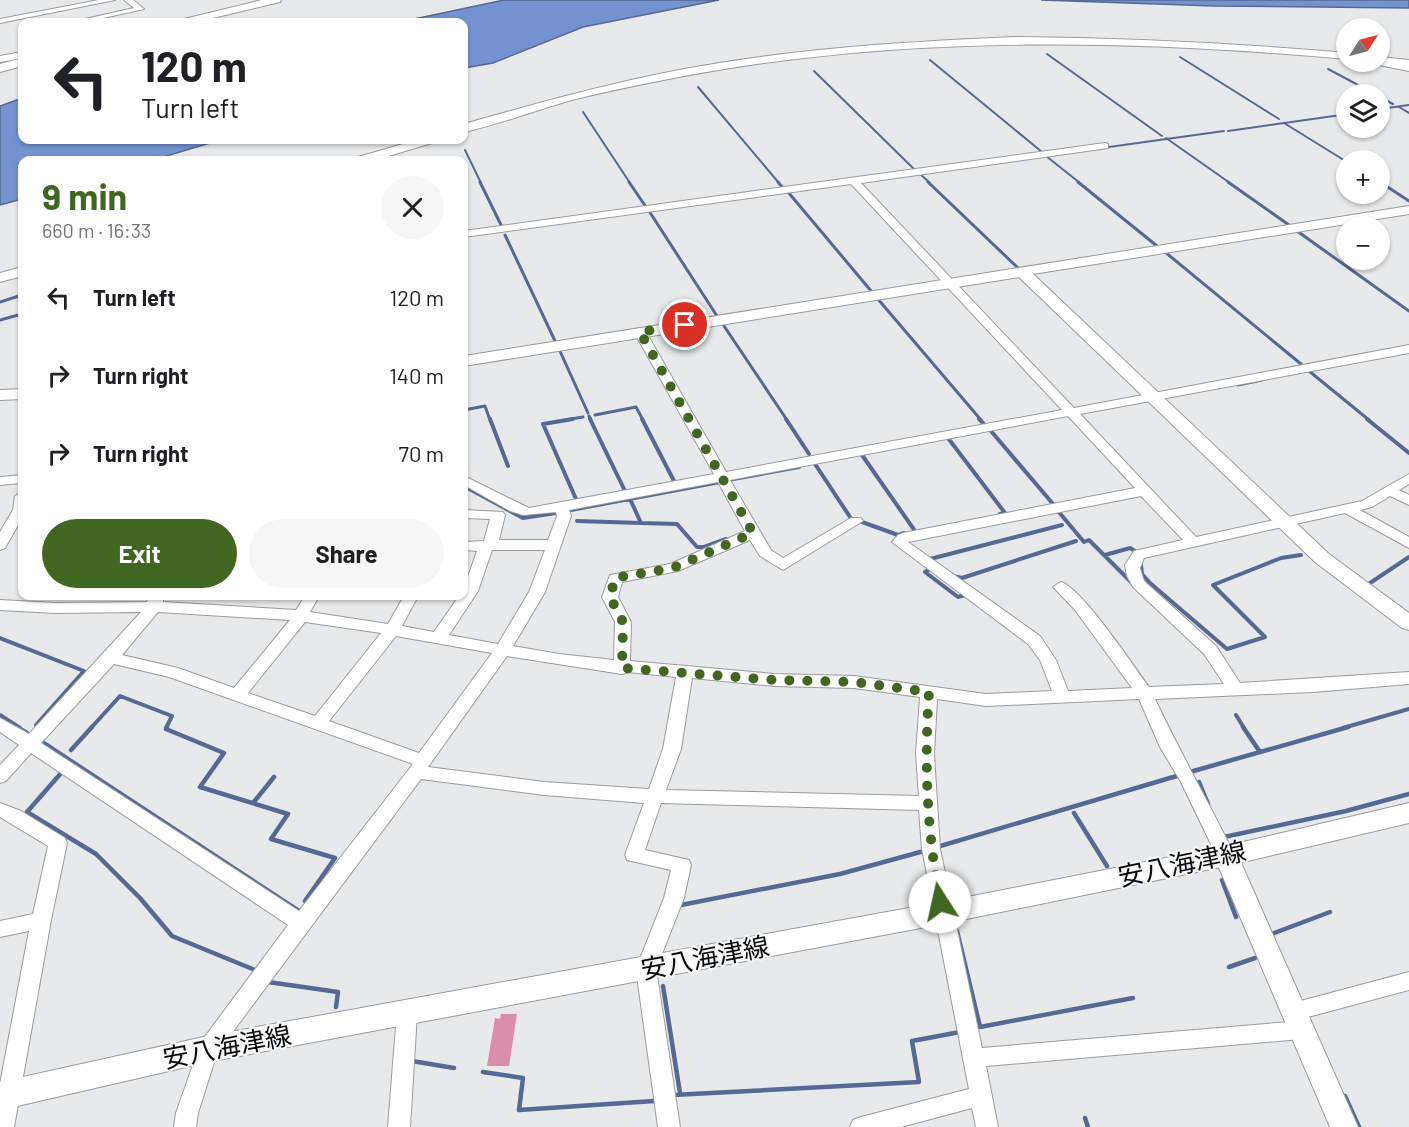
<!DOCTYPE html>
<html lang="en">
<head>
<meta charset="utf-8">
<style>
	:root { --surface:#fff; --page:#f6f6f6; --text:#202124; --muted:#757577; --accent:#406620 }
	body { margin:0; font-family:Barlow,"Noto Sans JP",sans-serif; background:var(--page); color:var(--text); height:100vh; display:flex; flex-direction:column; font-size:22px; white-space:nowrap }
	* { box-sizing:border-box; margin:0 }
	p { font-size:20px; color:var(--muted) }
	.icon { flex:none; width:33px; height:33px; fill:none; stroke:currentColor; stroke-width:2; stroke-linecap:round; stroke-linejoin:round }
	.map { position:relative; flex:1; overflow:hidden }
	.drawer { position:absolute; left:18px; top:156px; width:450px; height:444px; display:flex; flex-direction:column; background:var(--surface); border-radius:12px; box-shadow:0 2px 4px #0004 }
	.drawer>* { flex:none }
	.guide { position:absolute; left:18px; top:18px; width:450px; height:126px; border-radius:12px; box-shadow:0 2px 4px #0004; background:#fff; color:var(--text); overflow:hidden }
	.needle { width:39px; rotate:54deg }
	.controls { position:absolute; left:1336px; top:18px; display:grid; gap:12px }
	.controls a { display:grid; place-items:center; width:54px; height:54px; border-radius:50%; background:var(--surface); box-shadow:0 2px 4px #0004; font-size:30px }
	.pin { position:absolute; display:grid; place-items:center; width:51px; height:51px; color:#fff; margin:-26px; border:3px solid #fff; border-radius:50%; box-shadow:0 2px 6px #0007 }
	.me { position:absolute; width:66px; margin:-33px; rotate:350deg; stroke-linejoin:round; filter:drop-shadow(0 0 4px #0008) }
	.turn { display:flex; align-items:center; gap:21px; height:126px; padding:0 24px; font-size:27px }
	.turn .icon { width:78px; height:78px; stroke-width:2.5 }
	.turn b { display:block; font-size:42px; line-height:51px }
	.round { display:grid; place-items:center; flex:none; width:63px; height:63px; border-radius:32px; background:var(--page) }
	.summary { display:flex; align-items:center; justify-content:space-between; height:102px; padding:0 24px }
	h1 { font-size:36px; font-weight:700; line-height:45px; color:var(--accent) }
	.primary-button { display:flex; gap:12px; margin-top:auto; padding:12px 24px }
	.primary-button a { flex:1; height:69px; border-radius:36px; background:var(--accent); color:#fff; font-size:24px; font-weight:700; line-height:69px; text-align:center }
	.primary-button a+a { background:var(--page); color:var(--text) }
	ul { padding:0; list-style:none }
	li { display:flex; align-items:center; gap:18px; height:78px; padding:0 24px }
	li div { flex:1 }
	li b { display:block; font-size:22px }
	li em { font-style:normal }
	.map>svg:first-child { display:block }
	.water { fill:#7392cf; stroke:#546a94; stroke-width:1.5 }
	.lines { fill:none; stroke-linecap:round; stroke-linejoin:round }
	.stream-far3 { stroke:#546a94; stroke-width:2 }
	.stream-far2 { stroke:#546a94; stroke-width:3 }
	.stream-far1 { stroke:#546a94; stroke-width:4 }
	.stream { stroke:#546a94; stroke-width:4.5 }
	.building { fill:#db8ea9 }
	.minor-casing { stroke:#9a9b9c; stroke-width:2 }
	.tertiary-casing { stroke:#9a9b9c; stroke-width:2 }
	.secondary-casing { stroke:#9a9b9c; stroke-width:2 }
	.minor { fill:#fff; fill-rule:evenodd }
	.tertiary { fill:#fff; fill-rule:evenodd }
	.secondary { fill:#fff; fill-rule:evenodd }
	.route { stroke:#406620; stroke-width:10; stroke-dasharray:0 18 }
	.labels { text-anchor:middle; stroke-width:4.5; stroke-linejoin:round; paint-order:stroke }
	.near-street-label { font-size:26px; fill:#0b0b0c; stroke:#f5f6f7 }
</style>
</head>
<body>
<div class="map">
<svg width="1409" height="1127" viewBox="0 0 1409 1127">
	<rect width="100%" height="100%" fill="#e8e9ea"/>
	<path class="water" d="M504,0H719L583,27L493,63L464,68V22H400Z
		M1041,0H1409V8L1214,6Z
		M22,98V140H220L153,160H22V199L0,205V106Z"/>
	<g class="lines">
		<path class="stream-far3" d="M1047,54L1162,136
			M1180,57L1279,119
			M930,60L1042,152
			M1328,69L1375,94
			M814,71L915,170
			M698,87L779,183
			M1380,97L1393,104
			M1399,107L1409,113
			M1380,109L1409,105
			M583,112L630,183
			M1284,123L1347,162
			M1228,131L1341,115
			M1166,138L1230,183
			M1109,147L1224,131
			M465,150L481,183
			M1046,156L1080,183
			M919,173L930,183"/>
		<path class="stream-far2" d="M480,182L502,227
			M629,182L646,207
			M778,182L783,188
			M928,182L1018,268
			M1078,182L1157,246
			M1228,182L1289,225
			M1380,182L1409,201
			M788,192L872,292
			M649,211L717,316
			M1297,231L1409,311
			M505,235L556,343
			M1165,252L1301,364
			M877,298L981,420
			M0,302L22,295
			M0,320L22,314
			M722,323L787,420
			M559,349L588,413
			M1309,371L1369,420
			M1238,385L1262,380
			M464,410L485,406L490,420
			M595,415L636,407L643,420
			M589,416L591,420
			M565,420L583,417"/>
		<path class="stream-far1" d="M490,419L508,466
			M573,419L543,424L576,499
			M590,419L624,489
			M642,419L674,481
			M786,419L809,454
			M979,419L983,423
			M1367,419L1409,453
			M991,431L1053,504
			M948,438L1005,513L1000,514
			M862,455L915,531
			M815,464L852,520
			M464,470L465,474
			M728,480L799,467
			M464,486L523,518L556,513
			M630,499L641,523L677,524L697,547H704L726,539
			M571,510L720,482
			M1058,511L1084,542L1089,540L1132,583
			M577,521L641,523
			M862,522L898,535L904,533
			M1105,555L1130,548L1135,551
			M930,559L1062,525
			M1141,565L1142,574L1150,583L1227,649L1265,637L1213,585L1281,558L1301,555
			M930,569L925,572L958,597L965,595
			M953,576L962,578L1076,541
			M1367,585L1409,557
			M0,638L84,671L36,725
			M0,715L20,728
			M1236,715L1244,728
			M91,728L120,696L172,716L166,728
			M1343,728L1409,709"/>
		<path class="stream" d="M17,727L27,733
			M167,727L166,729L224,753L200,787L288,814L271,839L335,858L305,901
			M1243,727L1260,752
			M39,740L299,911
			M71,750L92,727
			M62,772L27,812L96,854L140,898L172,936L255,970
			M1190,772L1348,727
			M1199,782L1208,804
			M253,803L274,777
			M1074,813L1107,866
			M1224,837L1346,811L1409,794
			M937,847L1180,775
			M1222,880L1236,917
			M681,905L840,874L924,851
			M957,931L980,1027L1133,998
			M1269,935L1330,912
			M1229,967L1255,958
			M268,982L338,992L336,1007
			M663,986L680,1093
			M412,1061L454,1068
			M483,1072L523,1078L519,1110L654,1101
			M673,1095L919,1082L912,1041L960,1032
			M1345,1096L1359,1127
			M1085,1118L1088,1127"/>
	</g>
	<path class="building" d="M501,1014H517L509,1066H487L495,1018L500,1019Z"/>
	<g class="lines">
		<defs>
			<path id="minor" d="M99,0H115L0,23V19Z
				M124,0H133L144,9L85,22H72L134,8Z
				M1380,61L1409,65V71L1364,62Z
				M1105,143L1108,144V148L861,183L1074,408L1409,345V353L1080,414L1196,537L1362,501L1409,474V484L1399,490L1409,495V505L1390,496L1372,507L1360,510L1409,537V548L1345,513L1144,558L1140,568L1144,581L1216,646L1240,683L1409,672V684L1313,692L1155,699C1180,752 1209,803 1235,856L1233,861L1226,863L1219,861L1181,782L1160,747L1139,699L986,706L937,699L934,754L940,849L982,1048L1301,1021L1308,1023L1311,1030L1308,1037L1301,1039L986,1066L998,1127H976L972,1108L901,1127H850L853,1120L861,1117L969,1089L922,849L919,810L661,803L645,850L689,860L691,865L684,898L656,969L680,1127H658L636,969L664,898L671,870L627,860L625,855L644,803L544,795L421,779L217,1053L198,1113L196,1127H174L176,1113L201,1042L288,925L31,753L6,781L0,783V765L19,745L0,732V718L29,734L141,612L55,613L0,610V600L55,603L147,602L149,596H163V602L296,610L305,596H319L310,612L388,624L404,596H418L402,626L434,632L459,596H464V588L477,551L464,550V542L484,541L490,519L464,518V510L503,512L505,515L499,540H548L557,516L556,512L523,515L510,511L464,485V476L529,508L714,474L634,332L640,328L646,332L726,472L1062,410L851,184L464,237V231ZM1068,416L1135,488L903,533L898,535L892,542L1028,644L1040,660L1052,691L986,694L854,676L774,674L630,661L631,622L618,597L622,582L678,571L750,540L760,556L783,570L863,521L861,518H851L783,558L771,550L730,480ZM718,482L745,531L670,564L610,575L602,597L615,622L614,660L559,654L513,646L545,592L571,516L569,510ZM1141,496L1183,540L1134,551L1125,565L1127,576L1133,587L1204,654L1224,684L1149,687C1134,667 1082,588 1061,582L1053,587L1056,590L1075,610L1132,688L1068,691L1056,660L1040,636L908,542ZM492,550H545L529,592L498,644L449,635L478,591ZM158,612L290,620L234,688L178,668L122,655ZM305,622L381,633L315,716L248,693ZM396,636L492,653L419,753L329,721ZM507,656L622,674L628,672L676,677L663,749L649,789L544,782L428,767ZM114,664L169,677L413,764L299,911L41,743ZM692,678L774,686L854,688L920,697L916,754L919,796L666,790L681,749Z
				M22,475V483L0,485V477Z
				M22,492V518L5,548L0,550V532L13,510L15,496Z
				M0,803L21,811L65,838L67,843L51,920L14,1127H0V1084L29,931L0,937V921L33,914L48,846L0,817Z
				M1409,972V990L1293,1021L1286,1018L1283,1012L1286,1006L1293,1003Z
				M407,1004L414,1007L417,1013L410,1127H388L397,1013L400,1007Z"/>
			<path id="tertiary" d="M1013,37C1125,38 1235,43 1347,53V59C1124,39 899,35 679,77C643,84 607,91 572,100C536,110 500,124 464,132V124C535,104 606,84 679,70C789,49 901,42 1013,37Z
				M22,52V58L0,62V56Z
				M1380,57L1409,60V66L1376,62H1380Z
				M417,140H434L432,143L375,160H357L358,157Z
				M1409,206V214L1033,274L1329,554L1409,613V630L1402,628L1315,562L1019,277L464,366V356Z
				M22,267V276L0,282V273Z
				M22,389V399L0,400V390Z
				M1226,846L1235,849L1238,856L1358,1127H1330L1214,856L1217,849Z"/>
			<path id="secondary" d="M262,0H281L280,2L196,22H178L180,20Z
				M22,58V66L0,72V64Z
				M1409,803V823L1226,866L942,924L208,1062L0,1110V1082L208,1036L942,902L1226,846Z"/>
		</defs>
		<use href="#minor" class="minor-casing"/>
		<use href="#tertiary" class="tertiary-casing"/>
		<use href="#secondary" class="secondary-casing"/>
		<use href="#minor" class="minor"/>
		<use href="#tertiary" class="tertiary"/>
		<use href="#secondary" class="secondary"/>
	</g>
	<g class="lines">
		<path class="route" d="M685,325L640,332L753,533L673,568L615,578L610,597L623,622L622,668L774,680L854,682L929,692C924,765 927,830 940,902"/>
	</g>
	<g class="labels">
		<g class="near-street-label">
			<text transform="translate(1182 864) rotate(-12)" y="9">安八海津線</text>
			<text transform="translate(705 958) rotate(-11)" y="9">安八海津線</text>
			<text transform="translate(227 1047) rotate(-11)" y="9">安八海津線</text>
		</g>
	</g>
</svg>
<div class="controls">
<a><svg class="needle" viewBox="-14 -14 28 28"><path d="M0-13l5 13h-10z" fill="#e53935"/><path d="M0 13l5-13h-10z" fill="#757577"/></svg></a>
<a><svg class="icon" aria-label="layers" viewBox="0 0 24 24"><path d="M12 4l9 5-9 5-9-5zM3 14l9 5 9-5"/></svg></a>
<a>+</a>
<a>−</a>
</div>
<div class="pin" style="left:685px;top:325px;background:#d93025"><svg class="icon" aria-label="arrive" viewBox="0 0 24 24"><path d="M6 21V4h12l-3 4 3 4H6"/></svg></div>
<svg class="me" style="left:940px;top:902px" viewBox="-20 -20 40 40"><circle r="19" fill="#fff"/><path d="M0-13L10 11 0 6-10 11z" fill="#406620"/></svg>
<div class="guide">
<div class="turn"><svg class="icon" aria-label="left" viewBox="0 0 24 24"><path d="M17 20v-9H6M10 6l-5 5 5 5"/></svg><div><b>120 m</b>Turn left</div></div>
</div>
<section class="drawer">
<div class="summary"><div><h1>9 min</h1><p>660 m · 16:33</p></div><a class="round"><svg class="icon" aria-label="close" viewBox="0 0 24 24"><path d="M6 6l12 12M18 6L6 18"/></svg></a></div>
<ul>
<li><svg class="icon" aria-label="left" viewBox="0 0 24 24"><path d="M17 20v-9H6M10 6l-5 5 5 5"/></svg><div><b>Turn left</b></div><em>120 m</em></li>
<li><svg class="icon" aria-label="right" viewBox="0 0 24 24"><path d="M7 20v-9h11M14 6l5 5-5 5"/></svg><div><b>Turn right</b></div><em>140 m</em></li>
<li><svg class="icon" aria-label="right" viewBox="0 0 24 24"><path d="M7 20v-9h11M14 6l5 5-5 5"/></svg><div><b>Turn right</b></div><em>70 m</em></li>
</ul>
<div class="primary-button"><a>Exit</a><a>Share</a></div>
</section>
</div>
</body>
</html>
